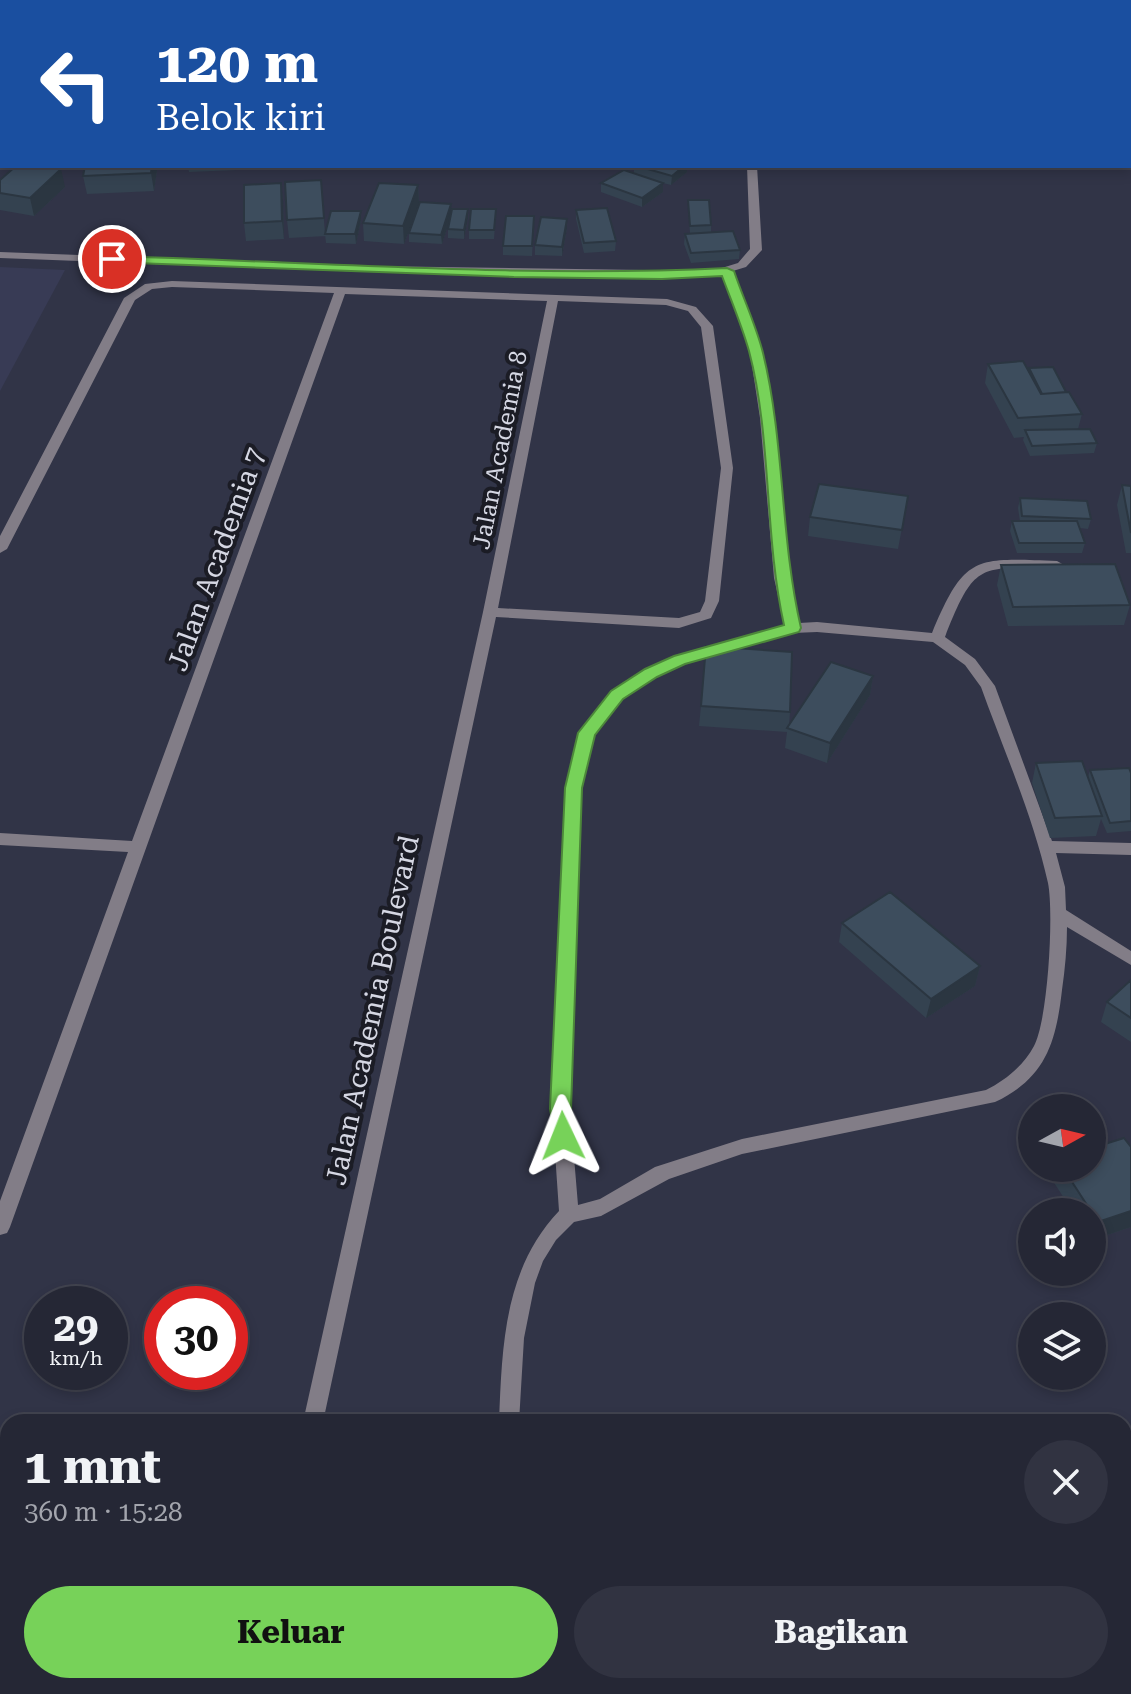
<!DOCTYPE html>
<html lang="id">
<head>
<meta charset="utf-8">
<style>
	:root { --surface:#252735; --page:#313341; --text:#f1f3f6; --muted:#a3a5ad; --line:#424450; --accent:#77d259 }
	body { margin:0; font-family:"Roboto Serif",serif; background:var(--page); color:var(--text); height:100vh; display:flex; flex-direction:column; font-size:30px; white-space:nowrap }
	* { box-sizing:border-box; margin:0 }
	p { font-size:26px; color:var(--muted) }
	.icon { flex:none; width:44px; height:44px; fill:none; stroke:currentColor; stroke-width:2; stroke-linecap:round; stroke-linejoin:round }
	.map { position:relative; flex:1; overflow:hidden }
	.side { position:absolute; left:0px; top:1414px; width:1132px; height:280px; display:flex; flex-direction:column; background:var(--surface); border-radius:24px 24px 0 0; box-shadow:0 4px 12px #0003,0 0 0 2px var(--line) }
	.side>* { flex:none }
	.hud { position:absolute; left:0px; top:0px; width:1132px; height:168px; box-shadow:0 4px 12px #0003,0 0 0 2px var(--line); background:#1a4fa0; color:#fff; overflow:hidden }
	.needle { width:52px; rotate:82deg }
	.fabs { position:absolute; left:1018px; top:1094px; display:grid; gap:16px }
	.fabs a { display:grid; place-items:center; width:88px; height:88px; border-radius:50%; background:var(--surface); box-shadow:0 4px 12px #0003,0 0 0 2px var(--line); font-size:40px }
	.speed { position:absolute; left:24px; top:1286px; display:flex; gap:16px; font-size:40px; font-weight:700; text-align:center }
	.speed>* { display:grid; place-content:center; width:104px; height:104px; border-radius:50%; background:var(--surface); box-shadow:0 4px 12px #0003,0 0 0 2px var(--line); line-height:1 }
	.speed small { font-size:20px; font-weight:400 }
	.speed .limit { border:12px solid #d22; background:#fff; color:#111 }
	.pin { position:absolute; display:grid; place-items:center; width:68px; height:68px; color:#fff; margin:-34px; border:4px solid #fff; border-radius:50%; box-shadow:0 2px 8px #0007 }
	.me { position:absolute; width:88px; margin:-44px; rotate:358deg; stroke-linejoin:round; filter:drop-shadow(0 0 6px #0008) }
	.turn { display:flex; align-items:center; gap:28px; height:168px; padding:0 24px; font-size:36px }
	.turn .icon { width:104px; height:104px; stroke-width:2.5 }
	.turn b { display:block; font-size:56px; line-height:68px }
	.round { display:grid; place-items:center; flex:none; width:84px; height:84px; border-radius:42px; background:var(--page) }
	.headline { display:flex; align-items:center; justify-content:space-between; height:136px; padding:0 24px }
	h1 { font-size:48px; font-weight:700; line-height:60px }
	.action { display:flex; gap:16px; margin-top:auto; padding:16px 24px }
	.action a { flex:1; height:92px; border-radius:48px; background:var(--accent); color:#111; font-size:32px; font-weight:700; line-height:92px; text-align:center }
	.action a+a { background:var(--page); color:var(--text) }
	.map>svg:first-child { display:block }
	.built { fill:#383b55 }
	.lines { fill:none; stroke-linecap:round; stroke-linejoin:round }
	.service { fill:#827d87; fill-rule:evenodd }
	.minor { fill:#827d87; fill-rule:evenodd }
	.tertiary { fill:#827d87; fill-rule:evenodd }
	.wall { fill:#344250 }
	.shaded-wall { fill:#2b3641 }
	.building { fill:#3d4d5d; stroke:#2b3641; stroke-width:2 }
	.route { fill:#77d259; stroke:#4d883a; stroke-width:2 }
	.labels { text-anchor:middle; stroke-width:8; stroke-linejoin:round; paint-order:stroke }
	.far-street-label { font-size:24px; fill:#d5d7e3; stroke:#1b1c25 }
	.street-label { font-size:28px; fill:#d5d7e3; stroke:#1b1c25 }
</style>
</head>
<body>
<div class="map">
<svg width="1131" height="1694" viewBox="0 0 1131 1694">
	<rect width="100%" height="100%" fill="#313447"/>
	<path class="built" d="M0,267L65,270L0,391Z"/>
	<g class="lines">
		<path class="service" d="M1130,15H1131V21H1130Z"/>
		<path class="minor" d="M99,0H110L97,2Z
			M2,56V62L0,63V57Z
			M727,268L733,271L762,352L772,418L788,578L799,623L817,622L932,633C965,554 975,558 1057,561L1064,565L1057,569C979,567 975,561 945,637L975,659L995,686L1052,841L1131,843V855L1056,853L1065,887L1066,910L1131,951V965L1067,927C1067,948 1065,969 1062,990C1056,1042 1046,1078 995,1102L742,1154L669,1179L601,1216L574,1222L556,1240L543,1261L535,1283L524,1338L519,1422H499C502,1346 504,1269 559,1211L552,1109L565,788L579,733L612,692L646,670L674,657L785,626L774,578L760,418L750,352L721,271ZM817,632L933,642L965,665L981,687C1004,751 1033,816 1048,883C1054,913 1048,1020 1034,1046C1024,1065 1005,1081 986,1090L742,1139L655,1167L600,1199L578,1205L570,1109L581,788L594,734L622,698L656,676L684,663L793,633Z
			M172,281L667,299L696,307L713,326L733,468L719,601L711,618L679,628L496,617L323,1422H303L483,612L547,301L345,294L10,1227L7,1233L0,1235V1201L128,852L0,845V833L132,841L334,293L172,287L152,289L135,300L7,549L0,553V536L124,298L145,284ZM558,301L666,305L688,311L701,327L721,468L705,601L700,612L679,618L498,608Z
			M244,1686H266L264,1694H242Z"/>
		<path class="tertiary" d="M1086,0H1096L1097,2H1087Z
			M1130,128H1131V139H1130Z
			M1131,147V156H1130V147Z
			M747,166H757L762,250L746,267L713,277L369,272L0,258V252L369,266L712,271L738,263L750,249Z
			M1050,166H1103L1098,169H1055Z"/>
	</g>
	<path class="wall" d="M940,0H1013V2H940Z
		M0,73H2V107L0,106Z
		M0,116H2V158H0Z
		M188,166H237V170L189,172Z
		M634,166H690L687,168V172L671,185L659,182L663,183V192L642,207L601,192V183L634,173Z
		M157,170L154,191L87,194L83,176Z
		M0,180L65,187L34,216L0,210Z
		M321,180L325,234L361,220L356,244L326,243L325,234L326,236L289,238L287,220Z
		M281,183L283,201L284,239L246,241L244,223Z
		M418,185L419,203L404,244L364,241L363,223Z
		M688,200L711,225V233L740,250L739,259L691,263L684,244L685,234H690Z
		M496,209L494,239H469V230Z
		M576,210L616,241L615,251L584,253L576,219Z
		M451,211L468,218L464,239L448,238V229L450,218L442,244L409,242V233Z
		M534,216L532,256L503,255V246Z
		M567,228L562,256L535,255V245Z
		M988,364L1028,371L1029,368L1066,392L1082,414L1078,429L1097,443L1094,453L1030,456L1023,440L1024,437L1014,438L985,383Z
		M1122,485L1131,486V553H1126L1117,505Z
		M908,496L898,549L808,536L810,517Z
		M1020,498L1091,519L1088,529L1080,528L1085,543L1082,553H1017L1010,531L1012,521H1020L1018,508Z
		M1001,565L1130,605L1124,625L1008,626L997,585Z
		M873,676L870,695L827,763L785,748L787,732L699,726L701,706L790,712L789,726Z
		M1036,763L1088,777L1090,770L1131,773V831L1107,833L1101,819L1096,836L1050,838L1032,783Z
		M842,923L980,966L975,986L926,1018L839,942Z
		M1131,980V1042L1101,1022L1107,1002Z
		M1055,1168H1092L1131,1227L1092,1240V1212H1073L1051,1178Z"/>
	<path class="shaded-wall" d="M152,166H156L157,170L154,191L151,173Z
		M684,166H687V172L671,185L672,176Z
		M61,169L65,187L34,216L30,198Z
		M281,183L283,201L284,239L282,221Z
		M663,183V192L642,207V198Z
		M418,185L419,203L404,244L403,226Z
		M451,204L452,213L442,244L441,235Z
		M468,209V218L464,239V230Z
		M361,211V220L356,244L355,234Z
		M567,219V228L562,256V247Z
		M873,676L870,695L827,763L830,743Z
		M980,966L975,986L926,1018L931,999Z
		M1131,1211V1227L1092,1240L1098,1222Z"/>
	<path class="building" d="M118,0H156L155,2H117Z
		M160,0H193L192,2H159Z
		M197,0H232L231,2H196Z
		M313,0H354V2H312Z
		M374,0H420L419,2H373Z
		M438,0H486V2H437Z
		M532,0H572V2H532Z
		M0,73H2V93L0,91Z
		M0,116H2V141H0Z
		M16,166H41L61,169L30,198L0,193V180Z
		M85,166H152L151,173L83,176Z
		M637,166H684L672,176Z
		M624,170L663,183L642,198L601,183Z
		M321,180L324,218L287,220L285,182Z
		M281,183L282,221L244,223V185Z
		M379,183L418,185L403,226L363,223Z
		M688,200H709L711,225L690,226Z
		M420,202L451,204L441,235L409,233Z
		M607,208L616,241L584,243L576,210Z
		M452,209H468L464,230L448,229Z
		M471,209H496L494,230H469Z
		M331,211H361L355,234H325Z
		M506,216H534L532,246H503Z
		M541,217L567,219L562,247L535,245Z
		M733,231L740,250L691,253L685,234Z
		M1023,361L1041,394L1069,392L1082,414L1018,418L988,364Z
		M1053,367L1066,392L1042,394L1029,368Z
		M1090,429L1097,443L1032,446L1025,430Z
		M819,484L908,496L902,530L810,517Z
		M1122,485L1131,486V533Z
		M1020,498L1087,501L1091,519L1022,516Z
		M1012,521H1077L1085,543H1019Z
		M1115,564L1130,605L1013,607L1001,565Z
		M706,646L792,652L790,712L701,706Z
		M831,662L873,676L830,743L787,728Z
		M1082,761L1102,816L1055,818L1036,763Z
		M1129,768L1131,773V821L1110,823L1090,770Z
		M890,892L980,966L931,999L842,923Z
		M1131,980V1018L1107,1002Z
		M1124,1138L1131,1147V1211L1098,1222L1063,1168H1092V1148Z"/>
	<path class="route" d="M112,256C317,262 523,278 727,268L734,271C743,298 756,325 763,353C785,443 780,538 801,628L799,632L685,664L657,677L623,699L595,735L582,788L571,1109L573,1136L570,1142L563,1144L556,1142L550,1109L565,788L578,733L611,691L645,669L674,656L784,625C764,535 772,438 749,351C742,326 731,300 722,276L662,279L514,277L108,262L106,259Z"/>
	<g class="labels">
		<g class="far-street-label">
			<text transform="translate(500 450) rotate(-79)" y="8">Jalan Academia 8</text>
		</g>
		<g class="street-label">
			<text transform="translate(216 559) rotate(-70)" y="10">Jalan Academia 7</text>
			<text transform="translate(372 1010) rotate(-78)" y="10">Jalan Academia Boulevard</text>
		</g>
	</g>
</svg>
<div class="fabs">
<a><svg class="needle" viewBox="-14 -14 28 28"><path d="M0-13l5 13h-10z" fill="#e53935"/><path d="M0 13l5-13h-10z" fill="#a3a5ad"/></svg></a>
<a><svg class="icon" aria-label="sound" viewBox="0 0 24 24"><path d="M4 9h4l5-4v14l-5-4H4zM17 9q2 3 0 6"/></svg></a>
<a><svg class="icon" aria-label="layers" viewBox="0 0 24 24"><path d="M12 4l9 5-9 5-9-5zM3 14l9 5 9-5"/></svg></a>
</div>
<div class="speed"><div>29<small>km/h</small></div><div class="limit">30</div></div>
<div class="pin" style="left:112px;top:259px;background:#d93025"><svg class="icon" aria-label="arrive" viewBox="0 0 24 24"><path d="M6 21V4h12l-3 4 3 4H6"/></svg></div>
<svg class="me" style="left:563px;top:1136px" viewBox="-20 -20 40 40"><path d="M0-17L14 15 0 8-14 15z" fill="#77d259" stroke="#fff" stroke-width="4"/></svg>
<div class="hud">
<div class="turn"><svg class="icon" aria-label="left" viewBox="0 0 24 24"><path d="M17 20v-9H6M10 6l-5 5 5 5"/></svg><div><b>120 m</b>Belok kiri</div></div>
</div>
<section class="side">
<div class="headline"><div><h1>1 mnt</h1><p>360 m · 15:28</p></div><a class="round"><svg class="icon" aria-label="close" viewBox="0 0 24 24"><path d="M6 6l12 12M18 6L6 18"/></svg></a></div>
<div class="action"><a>Keluar</a><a>Bagikan</a></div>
</section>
</div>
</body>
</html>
